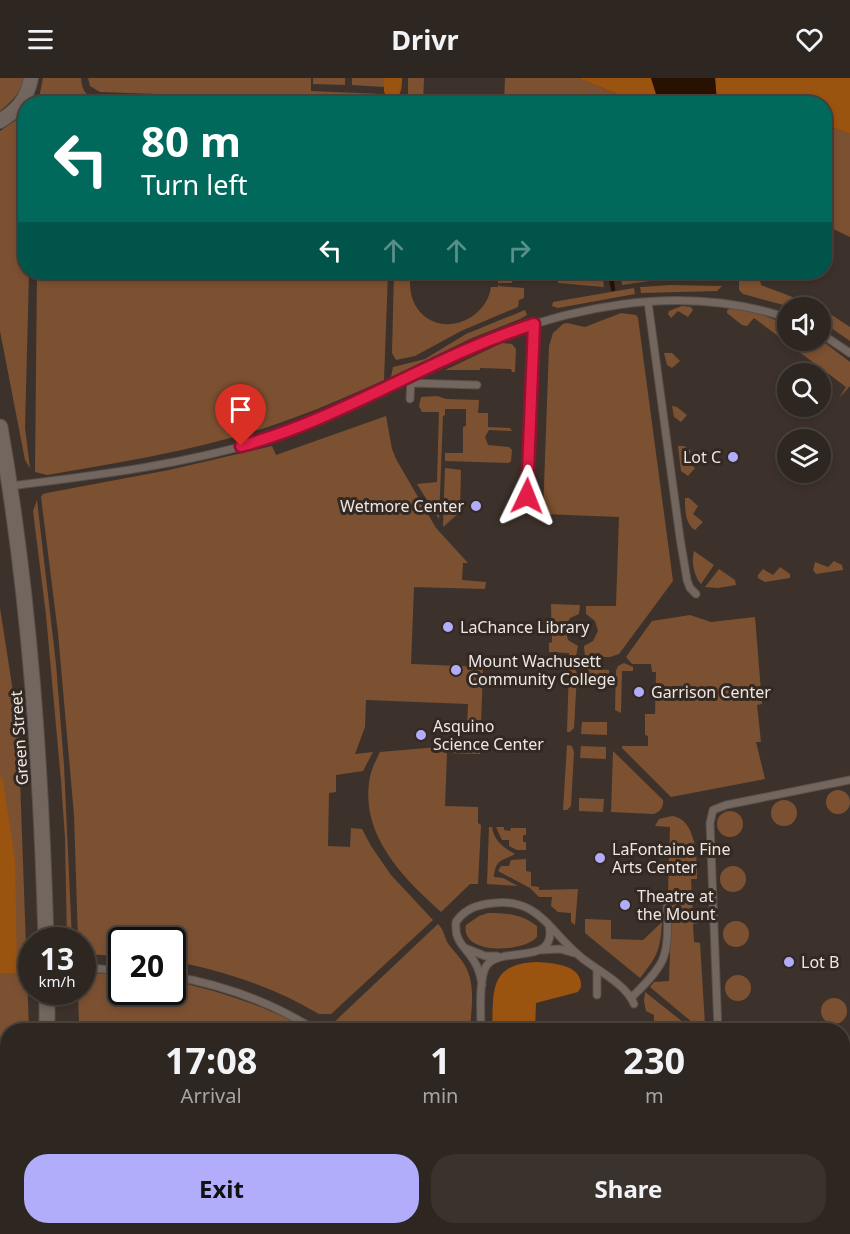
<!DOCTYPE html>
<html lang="en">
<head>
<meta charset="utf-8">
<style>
	:root { --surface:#2e2620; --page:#3a322d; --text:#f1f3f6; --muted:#a7a5a5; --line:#49433e; --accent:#b1adfa }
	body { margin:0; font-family:"Noto Sans",sans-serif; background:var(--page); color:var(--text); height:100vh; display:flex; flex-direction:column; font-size:22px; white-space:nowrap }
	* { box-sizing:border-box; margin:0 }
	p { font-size:20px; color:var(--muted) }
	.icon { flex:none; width:33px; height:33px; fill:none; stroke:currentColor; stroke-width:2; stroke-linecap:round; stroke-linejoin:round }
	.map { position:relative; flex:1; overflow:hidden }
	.details { position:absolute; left:0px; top:945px; width:850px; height:212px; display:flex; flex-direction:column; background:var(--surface); border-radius:24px 24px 0 0; box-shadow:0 3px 9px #0003,0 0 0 2px var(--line) }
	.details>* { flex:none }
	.hud { position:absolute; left:18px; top:18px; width:814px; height:183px; border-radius:24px; box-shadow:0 3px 9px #0003,0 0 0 2px var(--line); background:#00695c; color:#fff; overflow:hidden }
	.fabs { position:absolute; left:777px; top:219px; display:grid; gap:12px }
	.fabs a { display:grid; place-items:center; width:54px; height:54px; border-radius:50%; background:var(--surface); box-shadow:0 3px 9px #0003,0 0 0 2px var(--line); font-size:30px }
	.speed { position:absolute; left:18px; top:849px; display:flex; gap:12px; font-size:30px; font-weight:700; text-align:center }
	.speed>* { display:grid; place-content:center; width:78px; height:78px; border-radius:50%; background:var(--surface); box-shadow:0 3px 9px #0003,0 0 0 2px var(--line); line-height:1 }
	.speed small { font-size:15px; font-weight:400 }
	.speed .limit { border:3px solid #111; border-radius:9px; background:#fff; color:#111 }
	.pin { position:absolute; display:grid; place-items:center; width:51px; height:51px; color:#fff; margin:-62px -26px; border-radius:50% 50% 50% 0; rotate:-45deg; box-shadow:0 0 6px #0007 }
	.pin .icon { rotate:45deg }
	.me { position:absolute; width:66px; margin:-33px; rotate:2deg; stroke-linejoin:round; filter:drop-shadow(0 0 4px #0008) }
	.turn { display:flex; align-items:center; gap:21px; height:126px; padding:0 24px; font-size:27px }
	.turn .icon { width:78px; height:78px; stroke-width:2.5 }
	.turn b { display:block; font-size:42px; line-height:51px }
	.lanes { display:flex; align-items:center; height:57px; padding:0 24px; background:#0003; justify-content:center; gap:30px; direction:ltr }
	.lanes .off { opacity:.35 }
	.eta { display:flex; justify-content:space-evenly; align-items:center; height:102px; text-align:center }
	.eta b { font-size:36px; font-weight:700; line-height:42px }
	.action { display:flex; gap:12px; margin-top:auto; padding:12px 24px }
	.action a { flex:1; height:69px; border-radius:24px; background:var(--accent); color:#111; font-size:24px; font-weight:700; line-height:69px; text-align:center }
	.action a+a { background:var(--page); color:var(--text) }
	header { display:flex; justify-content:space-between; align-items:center; height:78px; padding:0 24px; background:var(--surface); font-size:27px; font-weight:700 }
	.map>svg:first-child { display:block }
	.green { fill:#7c5131 }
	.forest { fill:#9b5310 }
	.water { fill:#281101 }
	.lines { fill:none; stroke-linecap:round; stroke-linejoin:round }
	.stream { stroke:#281101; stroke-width:4.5 }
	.service-casing { stroke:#584f4a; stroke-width:9 }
	.minor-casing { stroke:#584f4a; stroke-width:16 }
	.tertiary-casing { stroke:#584f4a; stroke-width:17 }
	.service { stroke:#72665e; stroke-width:7 }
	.minor { stroke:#72665e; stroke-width:14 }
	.tertiary { stroke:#72665e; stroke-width:15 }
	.route-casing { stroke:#92132f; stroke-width:15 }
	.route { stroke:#e11d48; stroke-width:10 }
	.poi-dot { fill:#b1adfa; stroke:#332922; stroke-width:2 }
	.labels { text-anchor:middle; stroke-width:6; stroke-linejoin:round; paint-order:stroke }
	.poi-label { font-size:16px; fill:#ede6e2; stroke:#332922; text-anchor:start }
	.street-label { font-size:16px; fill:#ede6e2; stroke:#332922 }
</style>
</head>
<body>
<header><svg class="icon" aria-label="menu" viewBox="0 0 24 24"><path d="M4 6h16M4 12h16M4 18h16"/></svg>Drivr<svg class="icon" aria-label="heart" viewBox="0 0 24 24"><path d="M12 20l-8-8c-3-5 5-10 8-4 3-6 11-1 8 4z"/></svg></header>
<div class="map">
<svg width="850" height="1156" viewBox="0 0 850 1156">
	<rect width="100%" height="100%" fill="#3d322b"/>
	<path class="green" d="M0,0H24C21,15 11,24 0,33Z
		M43,0H81C82,12 85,18 97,20L242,25H38Z
		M88,0H311V13L382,16L380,24L100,14L90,8Z
		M313,0H345V7L313,6Z
		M352,0H384V9L352,7Z
		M408,0H424L423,25H408Z
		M505,0H578L617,16L630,25L504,26Z
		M25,36L26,194H29L25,350L30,390L25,382L0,253V53Z
		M825,47L850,56V159L825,147Z
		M37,194H388L384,302C355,315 326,328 296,339C216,369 130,383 47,397L35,394Z
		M394,194H410C410,207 409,218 417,230C438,261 486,244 491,209H498V206L499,208L524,210V220L519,222L518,229L461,253L415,278L396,282L392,275Z
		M498,194H513L512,205H498Z
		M558,194H602L604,209L558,205Z
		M620,194H708L707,201L671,200L622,207Z
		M746,195H756L759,198L761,207L819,229H791L743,216L739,212V201Z
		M670,207L722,208L717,213L641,215L640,209H642Z
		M634,210L635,216L558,230L552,228L553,224Z
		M682,228L691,229L693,232L688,239L678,233L671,240L668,236L669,233Z
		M730,230L754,234L787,246L788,262H821L850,284V308L839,320L846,309L754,240L747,248L742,247L727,235V233Z
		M821,230L850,249V263L821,243Z
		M525,232L527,237L520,241L472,260L391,299L393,289L425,281L466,256Z
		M621,235L636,237L638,240L673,503L619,576L610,579H585L584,568L593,563L598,553L595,543L586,536V528H616L619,439L543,436L549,268L553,255L563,246L567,245L585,249Z
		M502,265L512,266L516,271L515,294H512L511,291L480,290V292H445Z
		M664,275H672L680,283L672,290L667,287Z
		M437,318L446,321L479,322L478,335H488V349L510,350L512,353L489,352L485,359L488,367L509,369L512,372L511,383L509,385L445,383V375H463V349L466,348V331H445V337L443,338L439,441L417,406L437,404L439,334H422L419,328L421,319Z
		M672,328L677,329L687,337L681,344L674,339Z
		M386,338L392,371L396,381L436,450L468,485H463L462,502L486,504L485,511L414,509L411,586L483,589L481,649H467L468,626L366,622L365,649L355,676L373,674L363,693L336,697V714L329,715L328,768L350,769L351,750L362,751L371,768L391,797L433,842L331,936H319C274,909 224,893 173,883L172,862H122L121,878L83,876L82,862H78L74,737L58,555L41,419L43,416L52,414L169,392L272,368L276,377Z
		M678,368H684L691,373L685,382L695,390L688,398L681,393Z
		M445,390L461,392L460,434L443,449Z
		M685,420H689L698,428L693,436L703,444L695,452C685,446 685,431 685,420Z
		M37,422L56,586L64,687L72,862H67L65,760L61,703L46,537L33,433Z
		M694,473L714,487L701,506C694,498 691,483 694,473Z
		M834,483L842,487L843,492L816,496L813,492L815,484L828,489Z
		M780,489L790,496V500L765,504L758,500V497L763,491L773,497Z
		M719,491L735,502L736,507L718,510L705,509Z
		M551,526L580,527L579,536L570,540L565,549L568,562L578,568L576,578H569V575L549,574V565L552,564Z
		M0,530L18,646L29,952H8V1149H14V1156H0Z
		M690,537L711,544L755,539L762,626L757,627L761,664H756L765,701L671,719L622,670V668H648V658L645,657V636H655L656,594H652L651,586H632L626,579L652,543Z
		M624,585L633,589V593H622L621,635L615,632L616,593L618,588Z
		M569,589L575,591L577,596L574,650L570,654H567Z
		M584,591L609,592V604L584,603Z
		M582,644H607V657L581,656Z
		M462,666L480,667V676L447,675L445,728L478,729V745L481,747L478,806H470L441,834C404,801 362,759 369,705C370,694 375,684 380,674L438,669L461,670Z
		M567,667L572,668L574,674L571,728L567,732H563Z
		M581,668L606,669V681L580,680Z
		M613,673L663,722C664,729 660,734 654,736L611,734Z
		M826 724a12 12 0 1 1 24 0a12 12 0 1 1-24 0Z
		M579,720L604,721L603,734L579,733Z
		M771 735a13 13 0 1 1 26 0a13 13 0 1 1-26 0Z
		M717 746a13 13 0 1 1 26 0a13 13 0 1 1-26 0Z
		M672,738C697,741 697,782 697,801H691L693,839H699V845L693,846L694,864L700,865L705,947L703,951L699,950L650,909L654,904L669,903L672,814H668L670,749L655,748L659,741Z
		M489,749H492C494,763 504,770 515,776C503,783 495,781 494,799L503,800L518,808L487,806Z
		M496,749H504V752L510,753L511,750H526V757H523V764H526V772H517L509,768V762H502Z
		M526,781V793L531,794V808L539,809V812L578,811L575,847L571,844V835L558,834L551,828L552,819H539L530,810L498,793L501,788H509L511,782Z
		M720 801a13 13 0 1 1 26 0a13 13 0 1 1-26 0Z
		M488,835C506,835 522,836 537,848V859C523,875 460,877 466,847L479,838Z
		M585,841L611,842V861L643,862L662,844C660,873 658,877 640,900L585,855Z
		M723 856a13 13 0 1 1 26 0a13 13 0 1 1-26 0Z
		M438,846C446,855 443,858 449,867C456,876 464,883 468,894C475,912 471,934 470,952H335L329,949Z
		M84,895L121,896L122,914H172L173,903C224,914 264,928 310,952H200L79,946L78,914H82Z
		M725 910a13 13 0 1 1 26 0a13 13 0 1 1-26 0Z
		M645,914L693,952H654V937L646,933L644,923Z
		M821 933a13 13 0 1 1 26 0a13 13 0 1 1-26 0Z
		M73,1149H612L613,1156H73Z"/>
	<path class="forest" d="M384,0H402C402,11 401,19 391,24L384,14Z
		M578,0H651L658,22L666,25H630L617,16Z
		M715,0H850V56L825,47V26L717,25Z
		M2,698L15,781L17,895H0V702Z
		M537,884C554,885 583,887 581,909L578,914L536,925L535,952H492C494,913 488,886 537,884Z
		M843,1084L850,1087V1105L843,1109Z
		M850,1123V1156H659L656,1149H843V1126Z"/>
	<path class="water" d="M651,0H715L717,25L666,26L658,22Z"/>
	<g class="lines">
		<path class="stream" d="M610,194L613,211
			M84,1150L106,1154L108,1156
			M0,1154L18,1155"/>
		<defs>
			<path id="service" d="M648,224L680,460L687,502L690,510L696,516
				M820,255L850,275
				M411,305L477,307
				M410,321L411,301
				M10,408C100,397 190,386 277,358C341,337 401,302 462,274C563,228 680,204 788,240
				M527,418L534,246
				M465,870L485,878H497
				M541,872L560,871L574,875
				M82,889L122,893
				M172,898C223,907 273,925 315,952
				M482,907C481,899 479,891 474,883C465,868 454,864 456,844C463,833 474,828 486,826C538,816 548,853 582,880C598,893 626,906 634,926
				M597,917V892
				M631,920C642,909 655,897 662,883C670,866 667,840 667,821
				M481,952C481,937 478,899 487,887C503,867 558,889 549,847
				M718,952L710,745L713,732L726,727L850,702
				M843,1123L850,1120"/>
			<path id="minor" d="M0,43C18,32 27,21 31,0"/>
			<path id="tertiary" d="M0,349C30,519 41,690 46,862
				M47,952V914
				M47,1156V1149"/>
		</defs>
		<use href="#service" class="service-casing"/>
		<use href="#minor" class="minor-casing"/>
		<use href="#tertiary" class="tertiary-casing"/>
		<use href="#service" class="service"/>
		<use href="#minor" class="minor"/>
		<use href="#tertiary" class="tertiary"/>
	</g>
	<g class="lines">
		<defs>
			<path id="route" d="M241,368C344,340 433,278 534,246L527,418"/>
		</defs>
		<use href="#route" class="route-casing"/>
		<use href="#route" class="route"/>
	</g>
	<g class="poi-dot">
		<circle cx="733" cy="379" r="6"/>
		<circle cx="476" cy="428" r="6"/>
		<circle cx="448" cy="549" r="6"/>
		<circle cx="456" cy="592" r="6"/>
		<circle cx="639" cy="614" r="6"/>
		<circle cx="421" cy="657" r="6"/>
		<circle cx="600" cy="780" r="6"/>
		<circle cx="625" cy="827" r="6"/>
		<circle cx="789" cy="884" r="6"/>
	</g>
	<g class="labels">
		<g class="poi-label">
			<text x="721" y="385" text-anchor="end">Lot C</text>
			<text x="464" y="434" text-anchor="end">Wetmore Center</text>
			<text x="460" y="555">LaChance Library</text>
			<text x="468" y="589">Mount Wachusett<tspan x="468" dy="18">Community College</tspan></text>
			<text x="651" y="620">Garrison Center</text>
			<text x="433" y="654">Asquino<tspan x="433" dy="18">Science Center</tspan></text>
			<text x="612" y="777">LaFontaine Fine<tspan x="612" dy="18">Arts Center</tspan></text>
			<text x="637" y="824">Theatre at<tspan x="637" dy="18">the Mount</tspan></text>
			<text x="801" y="890">Lot B</text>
		</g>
		<g class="street-label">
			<text transform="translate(19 660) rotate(-94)" y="6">Green Street</text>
		</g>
	</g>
</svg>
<div class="fabs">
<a><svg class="icon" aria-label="sound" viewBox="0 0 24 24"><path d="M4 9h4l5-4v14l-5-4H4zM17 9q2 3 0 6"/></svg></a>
<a><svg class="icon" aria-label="search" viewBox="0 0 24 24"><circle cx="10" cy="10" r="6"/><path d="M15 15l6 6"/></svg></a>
<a><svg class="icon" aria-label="layers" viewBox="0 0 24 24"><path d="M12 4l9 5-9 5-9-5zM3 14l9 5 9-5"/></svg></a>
</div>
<div class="speed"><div>13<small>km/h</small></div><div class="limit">20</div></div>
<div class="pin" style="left:241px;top:368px;background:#d93025"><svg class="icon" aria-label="arrive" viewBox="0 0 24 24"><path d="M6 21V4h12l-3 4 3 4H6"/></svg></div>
<svg class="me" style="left:527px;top:418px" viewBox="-20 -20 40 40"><path d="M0-17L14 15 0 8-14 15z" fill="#e11d48" stroke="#fff" stroke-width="4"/></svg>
<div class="hud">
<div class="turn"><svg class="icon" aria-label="left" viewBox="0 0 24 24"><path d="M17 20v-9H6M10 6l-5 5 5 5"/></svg><div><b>80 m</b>Turn left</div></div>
<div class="lanes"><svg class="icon" aria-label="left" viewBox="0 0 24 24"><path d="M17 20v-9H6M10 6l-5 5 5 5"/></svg><svg class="icon off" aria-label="ahead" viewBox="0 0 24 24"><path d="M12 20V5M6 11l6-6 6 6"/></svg><svg class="icon off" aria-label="ahead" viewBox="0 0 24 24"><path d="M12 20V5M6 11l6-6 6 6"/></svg><svg class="icon off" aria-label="right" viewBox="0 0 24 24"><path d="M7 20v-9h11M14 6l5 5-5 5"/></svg></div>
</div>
<section class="details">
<div class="eta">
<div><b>17:08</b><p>Arrival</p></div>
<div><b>1</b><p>min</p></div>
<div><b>230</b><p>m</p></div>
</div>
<div class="action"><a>Exit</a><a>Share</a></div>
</section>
</div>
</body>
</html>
